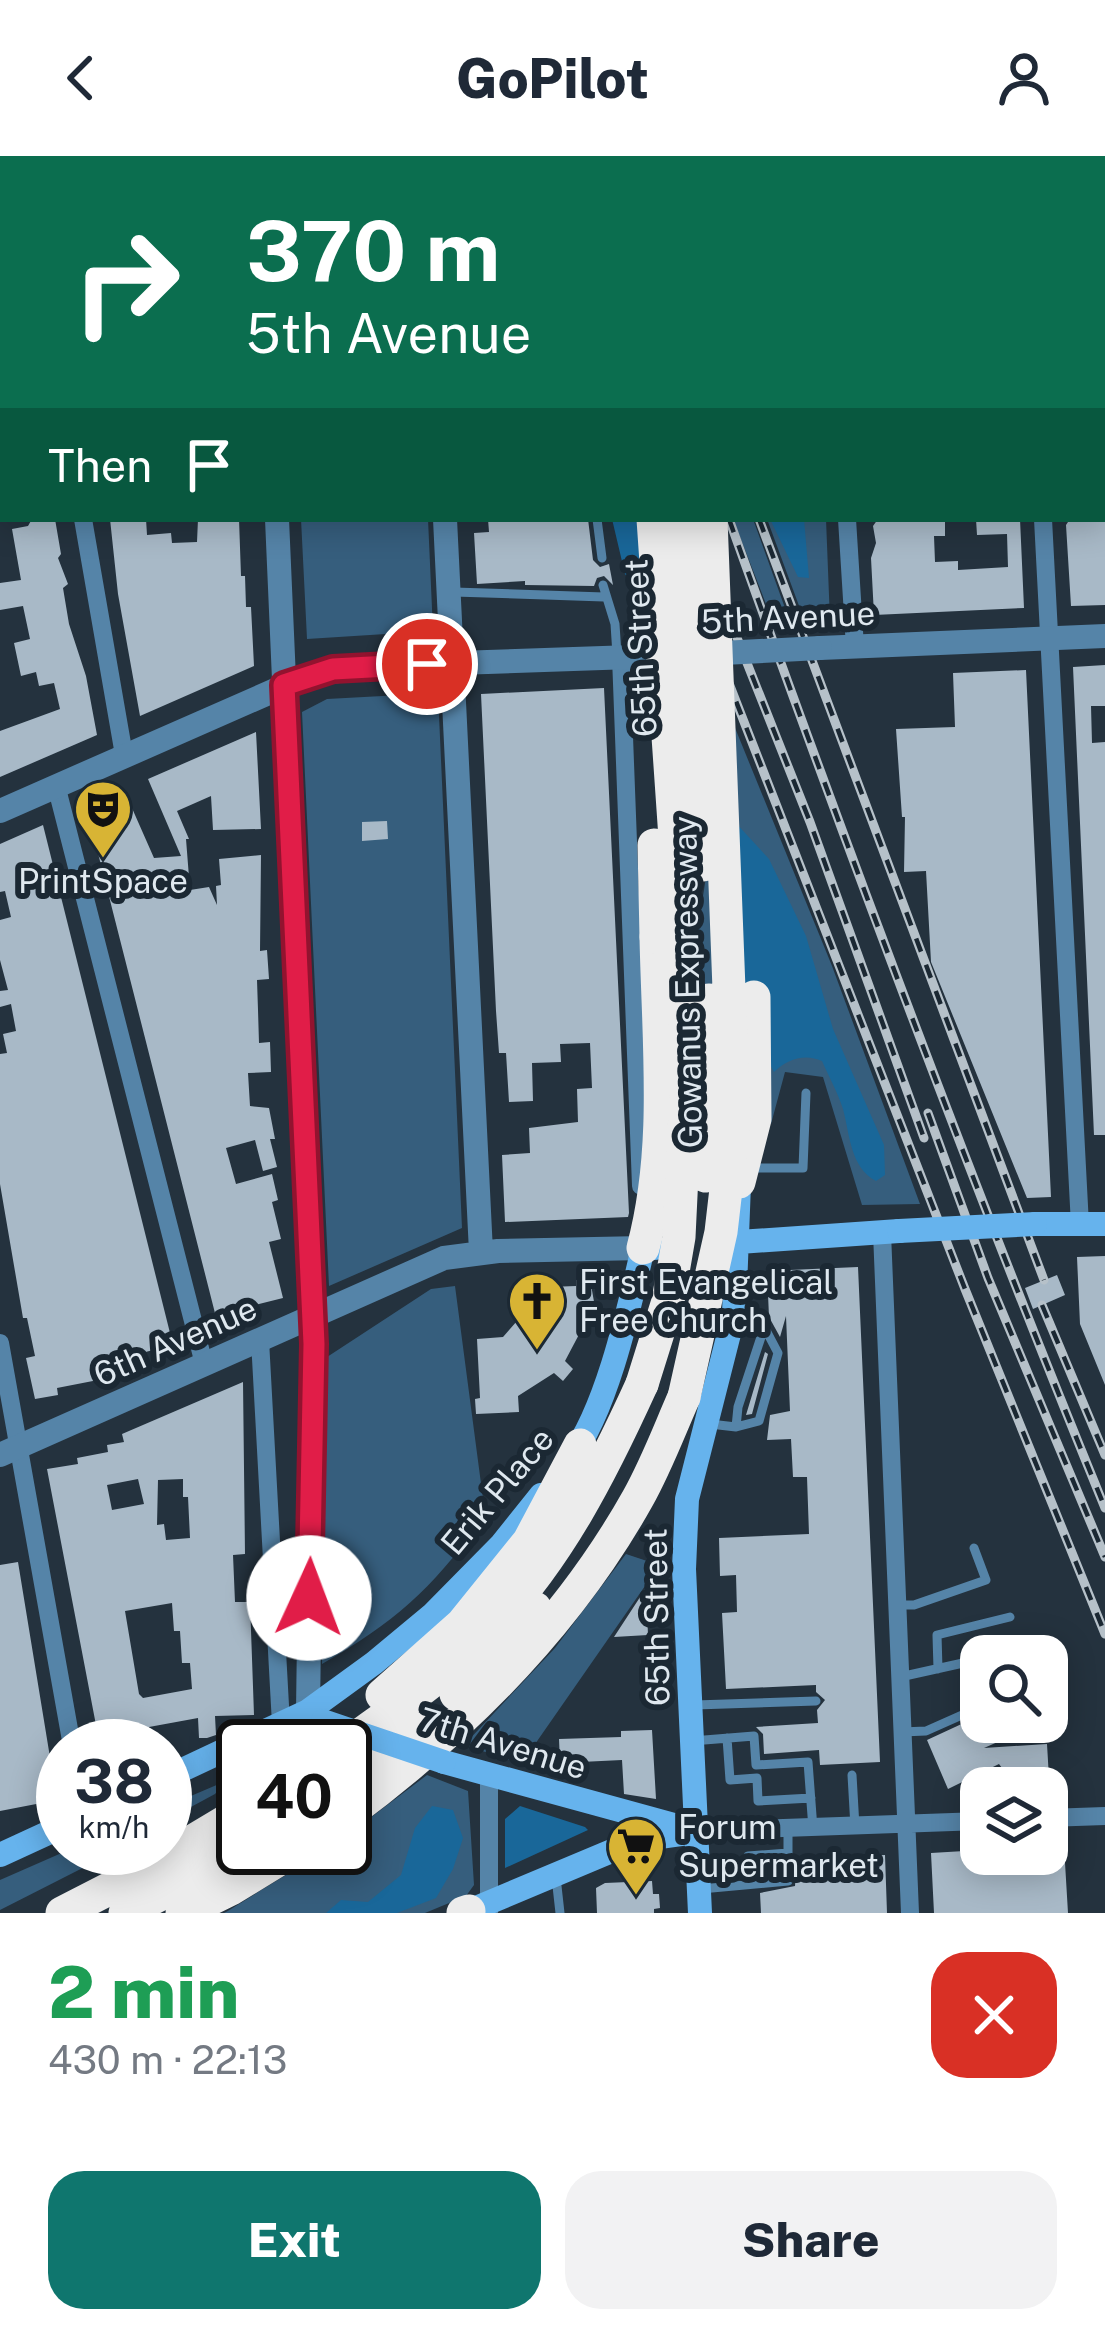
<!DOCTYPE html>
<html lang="en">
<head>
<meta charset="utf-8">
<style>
	:root { --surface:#fff; --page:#f2f2f3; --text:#1f2937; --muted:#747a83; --accent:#0f766e }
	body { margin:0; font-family:"Public Sans",sans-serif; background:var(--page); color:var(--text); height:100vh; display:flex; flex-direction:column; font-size:45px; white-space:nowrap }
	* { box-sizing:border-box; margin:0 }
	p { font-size:39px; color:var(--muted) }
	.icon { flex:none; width:66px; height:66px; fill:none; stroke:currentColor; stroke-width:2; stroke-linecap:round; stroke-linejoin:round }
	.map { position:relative; height:1757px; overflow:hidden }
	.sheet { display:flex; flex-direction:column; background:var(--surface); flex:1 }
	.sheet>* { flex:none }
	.banner { position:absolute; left:0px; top:0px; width:1107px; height:366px; box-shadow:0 6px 30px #0003; background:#0b6e4f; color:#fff; overflow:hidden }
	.controls { position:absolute; left:960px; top:1479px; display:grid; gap:24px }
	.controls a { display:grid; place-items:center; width:108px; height:108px; border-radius:24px; background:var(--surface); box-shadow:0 6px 30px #0003; font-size:60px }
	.speed { position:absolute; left:36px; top:1563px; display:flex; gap:24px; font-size:60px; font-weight:700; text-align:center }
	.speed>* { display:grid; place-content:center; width:156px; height:156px; border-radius:50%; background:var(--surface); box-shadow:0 6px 30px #0003; line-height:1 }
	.speed small { font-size:30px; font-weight:400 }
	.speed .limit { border:6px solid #111; border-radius:18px; background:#fff; color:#111 }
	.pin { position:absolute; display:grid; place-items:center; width:102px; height:102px; color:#fff; margin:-51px; border:6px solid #fff; border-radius:50%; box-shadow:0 3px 12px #0007 }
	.me { position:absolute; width:132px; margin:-66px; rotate:2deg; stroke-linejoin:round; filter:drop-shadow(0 0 9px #0008) }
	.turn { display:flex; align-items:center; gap:42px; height:252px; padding:0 48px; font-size:54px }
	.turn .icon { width:156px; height:156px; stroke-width:2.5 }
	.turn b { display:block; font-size:84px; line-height:102px }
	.then { display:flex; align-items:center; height:114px; padding:0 48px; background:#0003; gap:24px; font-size:45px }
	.round { display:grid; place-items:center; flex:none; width:126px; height:126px; border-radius:36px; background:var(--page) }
	.head { display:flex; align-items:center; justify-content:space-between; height:204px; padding:0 48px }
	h1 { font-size:72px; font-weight:800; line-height:90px; color:#1e9e55 }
	.cta { display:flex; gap:24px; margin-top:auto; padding:24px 48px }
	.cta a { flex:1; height:138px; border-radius:36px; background:var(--accent); color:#fff; font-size:48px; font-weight:800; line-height:138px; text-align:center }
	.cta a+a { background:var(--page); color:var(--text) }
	header { display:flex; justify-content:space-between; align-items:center; height:156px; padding:0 48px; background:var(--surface); font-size:54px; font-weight:800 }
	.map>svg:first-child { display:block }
	.green { fill:#365e7d }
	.forest { fill:#196799 }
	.building { fill:#a8b9c7; fill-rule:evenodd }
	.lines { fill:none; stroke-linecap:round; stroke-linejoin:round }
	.service { stroke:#5584a8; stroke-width:9 }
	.minor { stroke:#5584a8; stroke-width:18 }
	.tertiary { stroke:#5584a8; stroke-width:24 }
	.secondary { stroke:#66b3ed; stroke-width:24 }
	.primary { stroke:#aed3f0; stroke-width:30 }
	.motorway { stroke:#ececec; stroke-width:33 }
	.rail-casing { stroke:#b6c1c9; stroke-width:9 }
	.rail { stroke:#1b2833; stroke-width:4.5; stroke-dasharray:14; stroke-linecap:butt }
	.tertiary-bridge { stroke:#5584a8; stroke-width:24 }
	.secondary-bridge { stroke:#66b3ed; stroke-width:24 }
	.motorway-bridge { stroke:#ececec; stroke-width:33 }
	.route-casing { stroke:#92132f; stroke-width:30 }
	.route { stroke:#e11d48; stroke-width:21 }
	.labels { text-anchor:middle; stroke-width:12; stroke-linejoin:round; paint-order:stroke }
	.street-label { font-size:33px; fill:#dfe8ef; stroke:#1b2833 }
	.poi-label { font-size:33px; fill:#dfe8ef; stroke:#1b2833; text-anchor:start }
</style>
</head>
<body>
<header><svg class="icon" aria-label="back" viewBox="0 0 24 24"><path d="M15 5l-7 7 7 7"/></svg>GoPilot<svg class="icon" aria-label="person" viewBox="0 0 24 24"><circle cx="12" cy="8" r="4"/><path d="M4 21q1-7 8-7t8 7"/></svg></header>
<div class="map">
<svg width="1105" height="1757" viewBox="0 0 1105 1757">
	<rect width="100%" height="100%" fill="#24323e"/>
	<path class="green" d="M301,363H428L433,475L307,483Z
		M733,363H753L790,466H773Z
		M767,363H826L830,465L805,466Z
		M438,537L462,1072L329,1130L302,556L327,543Z
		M731,562L832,810L920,1048L862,1049L823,921L785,916L771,968L681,880Z
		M455,1130L485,1358C435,1431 398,1464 322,1508L324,1203L431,1133Z
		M626,1398L647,1405L645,1430L533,1591L528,1610L464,1589L555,1492Z
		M427,1619L468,1635L474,1729L466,1740L425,1757H224C249,1743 323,1692 345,1692V1681Z
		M226,1625L215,1638L165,1665V1651Z
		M73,1692H122L0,1754V1724Z"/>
	<path class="forest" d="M612,363H645L663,466L625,418Z
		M770,363H804L809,422L798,421Z
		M734,665L769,703L806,780L833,873L884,989L885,1019L876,1025C850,1011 850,979 843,953C838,937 829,921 822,905C805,897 787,903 774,916L745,863Z
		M432,1650L453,1654L463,1682L453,1713L436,1742L397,1757H326L341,1744L368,1746L401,1719L415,1672Z
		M520,1650L585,1671L588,1674L505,1712V1663Z"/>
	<path class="building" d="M32,363H55L61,398L58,402L68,428L63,432L69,468L86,520L97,579L0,621V575L60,553L54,527L39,530L36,516L21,520L14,487L30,483L23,450L0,454V427L21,424L12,373L28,370Z
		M110,363H146L147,379L171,377L172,387L197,386L198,363H239L241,420H245L246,451H251L254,510L140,560L118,438Z
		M488,363H588L593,404L600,411L609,408L613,429L604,420L597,422L594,430L525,429V425L477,428L474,377L489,376Z
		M878,363H945V380H934L935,406L958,405V414L1008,411L1007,378L977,379L976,363H1020L1024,452L874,459L871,402L876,387L873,370Z
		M1070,363H1105V449L1071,450L1066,369Z
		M1105,509V550H1091L1092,587L1105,586V979H1094L1073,511Z
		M1026,514L1051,1041L1027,1042L931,806L926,715L904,716L905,661H902L896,573L955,571L953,517Z
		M604,532L629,1057L628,1061L505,1066L502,999L530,997L529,972L578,966L577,933L592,932L590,887L560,888L561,906L532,907L533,945L509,946L506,897H499L496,855L481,538Z
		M256,576L261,673L213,674L211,640L177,655L189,683H186L190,734L209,731L217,749L216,730L221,729L219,703L261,699L260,795L267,794L269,823L257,824L258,854L259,887L270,886L271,916L248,917L250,950L269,952L275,983H270L277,1011L263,1015L255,984L226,992L236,1028L272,1018L278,1044L272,1046L281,1083L269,1086L283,1142L243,1152L245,1158L217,1165L86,650L124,634L154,702L181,700L148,623Z
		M387,665L388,683L362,685V666Z
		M43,669L173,1189L114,1204L117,1214L98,1224L57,1232L58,1239L35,1243L26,1202L35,1200L27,1162H23L0,1028V898L7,897L3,878L16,875L11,848L0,851V835L8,834L0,804V764L11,761L5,735L0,736V688Z
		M1105,1100V1229L1080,1168L1077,1101Z
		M858,1111L880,1606L820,1609L819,1594L764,1598L763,1578L756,1571L818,1567L817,1554L825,1544L816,1536V1529L726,1533L722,1457L737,1456L736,1419L720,1420L719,1382L809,1378L807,1321H793L791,1283L767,1284L770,1259L790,1255L786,1160L780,1181L769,1161L767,1115Z
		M1057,1119L1065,1139L1033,1153L1025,1132Z
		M590,1123L596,1157H592V1168L584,1169L565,1205L573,1213L563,1225L554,1217L518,1240L519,1256L476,1258L475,1243L480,1242L477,1183L503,1181L524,1157L523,1132L576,1130V1124Z
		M765,1196L768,1198L752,1258L746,1259Z
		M243,1226L245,1398L233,1399L235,1446H250L254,1559L215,1560L216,1579L207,1582H199L198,1562L149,1571V1576L141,1578L143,1590H100L47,1313L78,1308L77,1302L108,1296L107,1289L124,1286L122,1278ZM138,1323L144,1348L112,1354L107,1329ZM183,1323V1341H188L190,1382L166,1384L164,1368L157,1369L158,1324ZM172,1447L174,1475H180L182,1507H190L192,1533L143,1542L139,1538L125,1455Z
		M18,1406L57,1644L0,1655V1409Z
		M646,1432L648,1479L614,1481Z
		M981,1559V1566H1043L984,1592L1047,1588L1049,1622L1011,1624L999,1608L948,1633L927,1584Z
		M652,1574L656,1643L624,1638L622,1604L560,1607L559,1583L621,1581V1575Z
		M1064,1690L1068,1757H934L931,1697L981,1694V1698H1047V1691Z
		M885,1699L887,1757H761L760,1737L795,1730L797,1703Z
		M652,1725L653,1738H659L660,1752L654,1753V1757H597L596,1732L605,1727Z"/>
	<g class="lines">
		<path class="service" d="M0,81L3,80
			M597,363L602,402
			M603,429L615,468L617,499
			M454,436L604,441
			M748,1012H803L806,937
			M710,1268L736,1271L759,1265L778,1197L759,1161L734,1158
			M736,1271L738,1251L763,1175
			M897,1449H914L986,1424L974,1392
			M993,1500L1017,1494
			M938,1513L937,1479L1010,1461
			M900,1521L981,1503
			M695,1549L816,1545
			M902,1576L926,1575L971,1555
			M727,1582L730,1624L757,1622L758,1645L811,1642
			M692,1585L754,1580L756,1609L808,1606L813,1673
			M852,1619L855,1671
			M556,1721L560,1757
			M747,1728L748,1700L788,1697
			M701,1733L788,1725V1674"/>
		<path class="minor" d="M19,0L20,3
			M828,0V3
			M1027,0V3
			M83,363L124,599
			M847,363L855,491
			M1043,363L1080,1069
			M621,501L641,1030
			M56,629L204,1208
			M882,1077L910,1757
			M260,1184L281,1568
			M0,1187L72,1590
			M489,1618V1757
			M1047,1662L1105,1660
			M696,1675L981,1665"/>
		<path class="tertiary" d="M255,0V3
			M434,0V3
			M336,3V0
			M277,363L313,1188L308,1555
			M445,363L481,1096
			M820,492L1105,480
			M0,655L314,517L427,508L661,500
			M0,1299L444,1102L498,1095L643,1092"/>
		<path class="secondary" d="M1035,1068H1105
			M739,1086L899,1075
			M570,1302C607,1254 629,1152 643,1092H655
			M444,1606L696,1675
			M165,1622L308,1555L374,1507L433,1458L501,1389L541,1339
			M0,1699L63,1670
			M464,1757L638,1684L688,1677
			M700,1757L684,1413L687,1343L734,1158L739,1028"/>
		<path class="primary" d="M0,1L1,0"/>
		<path class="motorway" d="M660,3V0
			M710,3L711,0
			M739,1026L755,963L754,841
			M643,1092C670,992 658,884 656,781
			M456,1538L535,1452
			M382,1539L462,1468L529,1385L580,1289
			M345,1590C395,1553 447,1518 490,1473C558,1403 602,1316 642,1228
			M345,1632L418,1573
			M345,1660C461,1574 567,1469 638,1342C656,1310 669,1275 684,1241
			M62,1757L136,1719L243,1655
			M125,1757L248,1692
			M182,1757L231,1733L298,1692
			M463,1757L469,1755"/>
		<defs>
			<path id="rail" d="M545,0L546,3
				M665,363L965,1133L1105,1478
				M690,363L810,666L924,982
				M729,363C848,695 971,1026 1105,1352
				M759,363L1044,1124
				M928,957L988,1122L1105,1401
				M1042,1149L1105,1299"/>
		</defs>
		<use href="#rail" class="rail-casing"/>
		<use href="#rail" class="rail"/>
		<path class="tertiary-bridge" d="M703,498L820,492"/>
		<path class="secondary-bridge" d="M899,1075L1035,1068
			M323,1565L444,1606"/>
		<path class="motorway-bridge" d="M685,363L703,709
			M654,689L656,781
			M705,1020L709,987V844
			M642,1228L668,1145L679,1081L687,915L683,798L653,363
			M684,1241L721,1076L734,964L711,363"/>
	</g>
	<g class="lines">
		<defs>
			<path id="route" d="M309,1442L314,1188L284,529L333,513L427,508"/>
		</defs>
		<use href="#route" class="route-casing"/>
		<use href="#route" class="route"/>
	</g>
	<defs>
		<symbol id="theatre-pin" viewBox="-11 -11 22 30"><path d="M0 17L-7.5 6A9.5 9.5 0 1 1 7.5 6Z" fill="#d8b434" stroke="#1b2833"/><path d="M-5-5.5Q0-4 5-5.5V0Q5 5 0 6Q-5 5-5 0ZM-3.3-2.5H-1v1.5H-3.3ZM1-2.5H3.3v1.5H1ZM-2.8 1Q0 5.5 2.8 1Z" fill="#111"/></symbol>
		<symbol id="church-pin" viewBox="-11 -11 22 30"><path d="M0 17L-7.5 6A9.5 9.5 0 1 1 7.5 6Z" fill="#d8b434" stroke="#1b2833"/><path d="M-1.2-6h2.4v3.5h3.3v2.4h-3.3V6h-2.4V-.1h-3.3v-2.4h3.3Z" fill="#111"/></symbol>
		<symbol id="supermarket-pin" viewBox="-11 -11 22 30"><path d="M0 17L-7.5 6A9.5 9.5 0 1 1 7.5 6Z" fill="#d8b434" stroke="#1b2833"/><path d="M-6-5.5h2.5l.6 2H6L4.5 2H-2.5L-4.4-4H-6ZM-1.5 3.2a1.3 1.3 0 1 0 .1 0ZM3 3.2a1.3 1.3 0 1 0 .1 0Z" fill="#111"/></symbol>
	</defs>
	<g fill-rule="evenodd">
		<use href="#theatre-pin" x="70" y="620" width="66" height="90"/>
		<use href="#church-pin" x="504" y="1112" width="66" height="90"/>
		<use href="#supermarket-pin" x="603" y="1657" width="66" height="90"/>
	</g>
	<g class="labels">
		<g class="street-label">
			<text transform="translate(788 461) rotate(-3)" y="12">5th Avenue</text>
			<text transform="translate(640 492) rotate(-93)" y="12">65th Street</text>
			<text transform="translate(687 826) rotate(-91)" y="12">Gowanus Expressway</text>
			<text transform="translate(175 1185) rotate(-24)" y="12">6th Avenue</text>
			<text transform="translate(497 1335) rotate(-50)" y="12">Erik Place</text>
			<text transform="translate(656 1461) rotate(-91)" y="12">65th Street</text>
			<text transform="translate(503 1587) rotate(17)" y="12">7th Avenue</text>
		</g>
		<g class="poi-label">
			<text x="103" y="737" text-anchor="middle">PrintSpace</text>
			<text x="579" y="1138">First Evangelical<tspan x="579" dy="38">Free Church</tspan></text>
			<text x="678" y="1683">Forum<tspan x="678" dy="38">Supermarket</tspan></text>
		</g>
	</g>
</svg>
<div class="controls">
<a><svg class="icon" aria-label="search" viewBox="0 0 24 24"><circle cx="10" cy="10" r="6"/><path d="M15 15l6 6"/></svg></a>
<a><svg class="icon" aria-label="layers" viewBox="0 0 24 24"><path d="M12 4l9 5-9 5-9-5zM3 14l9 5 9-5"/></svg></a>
</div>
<div class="speed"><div>38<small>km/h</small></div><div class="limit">40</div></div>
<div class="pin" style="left:427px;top:508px;background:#d93025"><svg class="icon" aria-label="arrive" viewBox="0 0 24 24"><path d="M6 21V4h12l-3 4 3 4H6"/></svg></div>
<svg class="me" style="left:309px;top:1442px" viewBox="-20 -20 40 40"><circle r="19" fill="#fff"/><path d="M0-13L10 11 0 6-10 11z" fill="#e11d48"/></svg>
<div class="banner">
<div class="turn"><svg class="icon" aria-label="right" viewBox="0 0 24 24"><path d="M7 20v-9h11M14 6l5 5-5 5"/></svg><div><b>370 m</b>5th Avenue</div></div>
<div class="then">Then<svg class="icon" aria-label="arrive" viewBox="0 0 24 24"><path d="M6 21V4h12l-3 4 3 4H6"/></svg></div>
</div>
</div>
<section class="sheet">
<div class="head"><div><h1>2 min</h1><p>430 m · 22:13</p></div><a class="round" style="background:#d93025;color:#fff"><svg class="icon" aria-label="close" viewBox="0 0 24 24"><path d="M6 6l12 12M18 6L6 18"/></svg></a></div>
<div class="cta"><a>Exit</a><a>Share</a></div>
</section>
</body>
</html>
